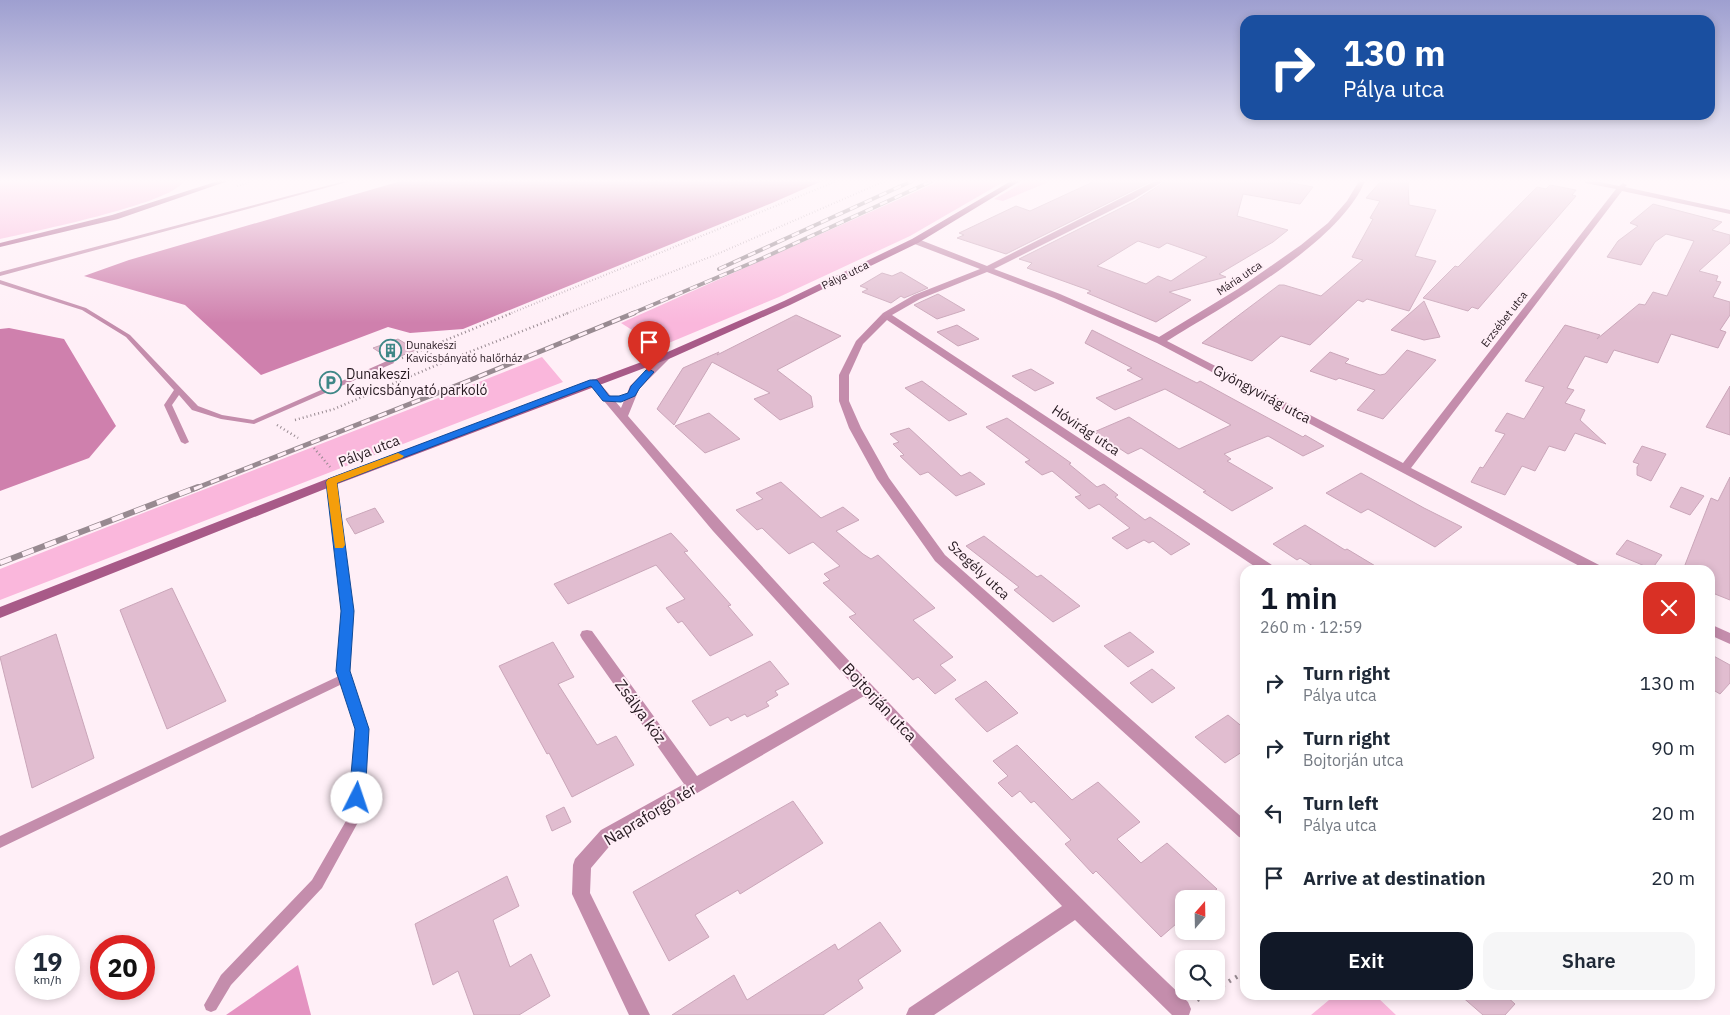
<!DOCTYPE html>
<html lang="en">
<head>
<meta charset="utf-8">
<style>
	:root { --surface:#fff; --page:#f6f6f7; --text:#1f2937; --muted:#747a83; --accent:#111827 }
	body { margin:0; font-family:"IBM Plex Sans",sans-serif; background:var(--page); color:var(--text); height:100vh; display:flex; flex-direction:column; font-size:19px; white-space:nowrap }
	* { box-sizing:border-box; margin:0 }
	p { font-size:16px; color:var(--muted) }
	.icon { flex:none; width:28px; height:28px; fill:none; stroke:currentColor; stroke-width:2; stroke-linecap:round; stroke-linejoin:round }
	.map { position:relative; flex:1; overflow:hidden }
	.sheet { position:absolute; left:1240px; top:565px; width:475px; height:435px; display:flex; flex-direction:column; background:var(--surface); border-radius:15px; box-shadow:0 2px 8px #0003 }
	.sheet>* { flex:none }
	.banner { position:absolute; left:1240px; top:15px; width:475px; height:105px; border-radius:15px; box-shadow:0 2px 8px #0003; background:#1a4fa0; color:#fff; overflow:hidden }
	.needle { width:32px; rotate:20deg }
	.tools { position:absolute; left:1175px; top:890px; display:grid; gap:10px }
	.tools a { display:grid; place-items:center; width:50px; height:50px; border-radius:10px; background:var(--surface); box-shadow:0 2px 8px #0003; font-size:25px }
	.speed { position:absolute; left:15px; top:935px; display:flex; gap:10px; font-size:25px; font-weight:700; text-align:center }
	.speed>* { display:grid; place-content:center; width:65px; height:65px; border-radius:50%; background:var(--surface); box-shadow:0 2px 8px #0003; line-height:1 }
	.speed small { font-size:12px; font-weight:400 }
	.speed .limit { border:8px solid #d22; background:#fff; color:#111 }
	.pin { position:absolute; display:grid; place-items:center; width:42px; height:42px; color:#fff; margin:-51px -21px; border-radius:50% 50% 50% 0; rotate:-45deg; box-shadow:0 0 5px #0007 }
	.pin .icon { rotate:45deg }
	.me { position:absolute; width:55px; margin:-28px; rotate:4deg; stroke-linejoin:round; filter:drop-shadow(0 0 4px #0008) }
	.turn { display:flex; align-items:center; gap:18px; height:105px; padding:0 20px; font-size:22px }
	.turn .icon { width:65px; height:65px; stroke-width:2.5 }
	.turn b { display:block; font-size:35px; line-height:42px }
	.round { display:grid; place-items:center; flex:none; width:52px; height:52px; border-radius:15px; background:var(--page) }
	.headline { display:flex; align-items:center; justify-content:space-between; height:85px; padding:0 20px }
	h1 { font-size:30px; font-weight:600; line-height:38px; color:var(--accent) }
	.button { display:flex; gap:10px; margin-top:auto; padding:10px 20px }
	.button a { flex:1; height:58px; border-radius:15px; background:var(--accent); color:#fff; font-size:20px; font-weight:600; line-height:58px; text-align:center }
	.button a+a { background:var(--page); color:var(--text) }
	ul { padding:0; list-style:none }
	li { display:flex; align-items:center; gap:15px; height:65px; padding:0 20px }
	li div { flex:1 }
	li b { display:block; font-size:19px }
	li em { font-style:normal }
	.map>svg:first-child { display:block }
	.green { fill:#fab7dc }
	.forest { fill:#e493c1 }
	.water { fill:#cf80ad }
	.building { fill:#e1bdd0; stroke:#caa6b9; fill-rule:evenodd }
	.lines { fill:none; stroke-linecap:round; stroke-linejoin:round }
	.path-far2 { stroke:#978990; stroke-width:2; stroke-dasharray:0.5 2.5; stroke-linecap:butt }
	.path-far1 { stroke:#978990; stroke-width:2.5; stroke-dasharray:1 3; stroke-linecap:butt }
	.path { stroke:#978990; stroke-width:4.5; stroke-dasharray:2 5.5; stroke-linecap:butt }
	.lane { fill:#c48dac; fill-rule:evenodd }
	.street { fill:#c48dac; fill-rule:evenodd }
	.secondary { fill:#a85a88; fill-rule:evenodd }
	.rail-far2-casing { stroke:#988a91; stroke-width:4 }
	.rail-far1-casing { stroke:#988a91; stroke-width:5 }
	.rail-casing { stroke:#988a91; stroke-width:6 }
	.rail-far2 { stroke:#ffeff7; stroke-width:2.5; stroke-dasharray:8; stroke-linecap:butt }
	.rail-far1 { stroke:#ffeff7; stroke-width:3; stroke-dasharray:9; stroke-linecap:butt }
	.rail { stroke:#ffeff7; stroke-width:4.5; stroke-dasharray:12; stroke-linecap:butt }
	.route { fill:#1a73e8; stroke:#114b97 }
	.slow { fill:#f59e0b }
	.labels { text-anchor:middle; stroke-width:4; stroke-linejoin:round; paint-order:stroke }
	.far-street-label { font-size:11px; fill:#271a21; stroke:#ffeff7 }
	.far-poi-label { font-size:11px; fill:#271a21; stroke:#ffeff7; text-anchor:start }
	.poi-label { font-size:14px; fill:#271a21; stroke:#ffeff7; text-anchor:start }
	.street-label { font-size:14px; fill:#271a21; stroke:#ffeff7 }
	.near-street-label { font-size:16px; fill:#271a21; stroke:#ffeff7 }
</style>
</head>
<body>
<div class="map">
<svg width="1730" height="1015" viewBox="0 0 1730 1015">
	<rect width="100%" height="100%" fill="#ffeff7"/>
	<path class="green" d="M0,181H181L183,182C170,204 31,232 0,239Z
		M940,181H1005L910,236L779,297L659,347L621,323Z
		M1026,181H1051L1003,201L994,199Z
		M542,357L563,382L0,600V569C180,498 362,429 542,357Z
		M1335,995H1375L1396,1015H1311Z"/>
	<path class="forest" d="M298,965L311,1015H226Z"/>
	<path class="water" d="M401,181H822L772,203L463,329L410,333L388,327L261,375L185,305L84,276L129,260Z
		M9,328L64,339L116,426L89,458L0,491V329Z"/>
	<path class="building" d="M1095,181H1152L1006,254L957,238L964,235L959,233L1016,206L1030,211Z
		M1166,181H1281L1313,187L1300,204L1243,194L1237,216L1288,230L1273,242L1219,274L1226,277L1169,292L1191,300L1156,322L1087,293L1091,291L1027,268L1032,263L1019,259L1135,201ZM1138,241L1159,248L1167,243L1207,257L1171,281L1158,276L1146,284L1097,266Z
		M1381,181H1408L1409,205L1436,210L1415,256L1436,261L1409,311L1367,299L1363,302L1358,300L1310,345L1281,336L1252,361L1202,343L1279,285H1284L1321,296L1363,260L1352,257L1373,219L1370,218L1380,201L1366,198Z
		M1550,185L1576,190L1572,195L1576,196L1478,309L1472,307L1468,311L1423,298L1455,266L1458,267L1537,187L1546,189Z
		M1653,204L1722,222L1712,230L1730,235V243L1699,271L1718,276L1716,281L1721,282L1713,297L1730,302V315L1720,330L1726,332L1718,348L1671,334L1658,363L1614,350L1607,363L1585,356L1567,388L1574,390L1565,403L1585,410L1580,420L1606,444L1575,433L1565,451L1549,446L1535,471L1522,466L1505,495L1471,482L1480,467L1483,468L1505,434L1495,431L1507,413L1524,419L1544,387L1525,381L1565,325L1600,335L1597,339L1639,304L1645,305L1653,292L1667,296L1694,241L1666,234L1655,242L1641,265L1607,257L1618,241L1638,226L1630,223Z
		M901,272L928,288L904,298L901,296L891,303L862,292L868,289L860,286L882,273L892,276Z
		M938,294L965,310L937,319L914,305Z
		M1424,301L1440,337L1424,340L1391,330Z
		M796,315L841,336L777,370L811,396L813,407L780,420L754,399L770,393L712,362L674,425L657,409L683,368L719,352L717,355Z
		M957,325L979,339L958,346L937,332Z
		M1092,330L1197,383L1200,381L1303,437L1305,435L1324,446L1303,456L1268,436L1224,454L1231,459L1227,461L1273,488L1232,511L1203,492L1206,491L1141,448L1128,454L1094,432L1129,417L1179,449L1231,425L1165,389L1115,410L1096,398L1143,379L1127,370L1132,368L1085,343Z
		M398,339L416,350L393,359H390L373,348Z
		M1407,350L1436,360L1383,419L1357,410L1375,390L1339,378L1336,380L1310,371L1330,352L1349,359L1345,363L1380,375L1385,374Z
		M1031,369L1054,383L1035,391L1012,376Z
		M922,381L967,414L949,421L905,388Z
		M1730,386V435L1706,427Z
		M709,413L740,439L705,453L675,426Z
		M1007,418L1071,463L1069,464L1097,487L1104,484L1118,495L1115,497L1145,520L1150,517L1190,544L1171,555L1153,541L1149,543L1144,540L1127,549L1112,538L1130,528L1099,504L1089,509L1075,497L1081,495L1052,471L1042,475L1025,462L1030,460L986,427Z
		M909,428L961,476L970,472L985,484L956,496L928,472L920,475L900,456L904,455L893,444L899,442L890,434Z
		M1642,446L1666,454L1651,481L1637,475V467L1639,464L1633,462Z
		M1361,473L1424,508L1462,527L1435,547L1368,509L1361,513L1326,493Z
		M1730,477V600L1710,592V570H1683L1711,498L1718,501Z
		M781,482L821,518L843,507L859,520L836,531L863,554L871,559L878,555L935,608L913,620L953,657L940,665L956,680L935,694L918,677L913,680L849,617L856,614L823,583L830,580L824,574L840,566L813,542L789,554L762,528L757,530L736,510L763,499L756,493Z
		M1681,487L1704,496L1690,515L1670,507Z
		M375,508L384,522L355,534L346,519Z
		M1305,525L1345,550L1347,549L1382,570H1319L1300,558L1297,560L1273,544Z
		M671,533L688,551L684,552L731,605L728,606L753,635L710,656L682,621L678,623L666,608L685,599L656,565L568,604L554,584Z
		M984,536L1037,577L1041,575L1080,606L1053,622L1014,590L1019,587L966,546Z
		M1627,540L1662,555L1652,569L1616,554Z
		M172,588L226,701L167,729L120,610Z
		M1130,632L1154,652L1128,667L1104,646Z
		M56,634L94,758L32,788L0,657Z
		M553,642L574,677L558,684L597,745L616,736L634,765L572,797L549,753L547,754L499,666Z
		M1710,654L1730,665V683L1720,694L1710,688Z
		M770,661L789,684L775,691L778,695L766,702L769,706L747,717L745,714L731,721L728,717L710,726L692,701Z
		M1152,669L1175,688L1152,703L1130,683Z
		M986,681L1018,713L987,732L955,699Z
		M1228,715L1245,729V750L1225,763L1195,737Z
		M1017,745L1072,800L1098,782L1140,822L1117,839L1141,863L1167,843L1217,889L1205,899H1184V917L1161,937L1096,871L1093,874L1065,844L1071,840L1034,801L1031,803L1020,791L1012,797L998,783L1008,776L993,761Z
		M793,801L823,843L740,894L738,890L695,915L709,937L669,961L633,892Z
		M564,807L571,822L552,831L546,816Z
		M507,876L519,906L493,920L510,967L531,954L550,996L519,1015H474L458,971L433,985L415,924Z
		M880,922L901,951L858,980L863,988L823,1015H672L734,975L747,1000L835,944L838,950Z
		M1460,995H1505L1515,1004L1505,1015H1483Z"/>
	<g class="lines">
		<path class="path-far2" d="M1239,181L1250,183
			M237,186L254,181
			M509,314L837,181
			M565,314L715,255L885,181"/>
		<path class="path-far1" d="M406,344L411,342L444,362
			M402,358L512,313
			M295,420L334,409L444,362L568,313
			M277,425L298,438
			M314,448L330,467"/>
		<path class="path" d="M1216,989L1245,972
			M1197,1000L1212,991"/>
		<path class="lane" d="M345,181H351L0,276V272Z
			M0,280L86,308L130,335L198,406L222,415L253,420L387,361H393L394,363L254,424L221,419L192,410L179,395L172,405L189,442L185,444L181,442L164,405L174,390L126,337L82,310L0,284Z
			M331,479L335,482L353,611L348,671L368,729L362,815L322,888L231,985L216,1010L211,1012L206,1010L204,1005L221,975L312,880L350,814L356,729L342,684L0,848V836L339,676L338,671L343,611L327,482Z"/>
		<path class="street" d="M1155,181H1164L1134,199L994,269L1060,294L1159,337L1238,289L1301,245L1328,223L1347,201L1359,181H1365C1339,244 1225,305 1167,341L1403,463L1616,189L1585,183V181H1596L1619,186L1623,183L1627,185L1625,187L1730,210V214L1622,191L1411,468L1603,567L1605,570H1587L1157,343L1054,298L987,272L920,299L892,315L1275,567L1277,570H1260L887,320L863,344L849,375V401L861,428L889,478L945,555L1245,820V839L1239,837L935,561L877,479L849,428L839,401V375L856,341L883,313L914,295L980,269L912,243V239H918L987,266Z
			M667,353L672,356L639,389L628,416C805,620 993,816 1188,1002L1191,1009L1189,1015H1172L1075,920L934,1015H906L909,1008L1062,906L864,696L613,842L591,868L590,893L650,1015H629L572,894L573,865L575,859L601,830L684,784L582,639L580,635L582,631L587,630L592,631L697,776L855,687L713,531L588,382L593,379L597,380L621,408L630,386L663,354Z
			M1710,624L1730,633V644L1710,635Z"/>
		<path class="secondary" d="M218,181H228L118,219L0,247V243L112,215Z
			M1011,181H1020L918,243L790,305L671,358L335,485L0,618V607L327,479L663,354L784,301L912,239Z"/>
		<defs>
			<path id="rail-far2" d="M719,269L912,181
				M631,314L763,258L932,181"/>
			<path id="rail-far1" d="M194,489L463,383L634,313"/>
			<path id="rail" d="M0,563L198,487"/>
		</defs>
		<use href="#rail-far2" class="rail-far2-casing"/>
		<use href="#rail-far1" class="rail-far1-casing"/>
		<use href="#rail" class="rail-casing"/>
		<use href="#rail-far2" class="rail-far2"/>
		<use href="#rail-far1" class="rail-far1"/>
		<use href="#rail" class="rail"/>
	</g>
	<linearGradient id="sky" x2="0" y2="1"><stop stop-color="#9e9fd0"/><stop offset="0.56" stop-color="#fff8fb"/><stop offset="1" stop-color="#fff8fb" stop-opacity="0"/></linearGradient>
	<rect width="1730" height="323" fill="url(#sky)"/>
	<path class="route" d="M649,369L654,372L639,389L635,396L621,402L603,401L591,386L337,483L354,611L350,671L369,729L365,798L362,803L357,805L351,803L349,798L355,729L336,671L341,611L326,482L328,479L590,380H597L609,396H619L628,393L631,386L646,370Z"/>
	<path class="slow" d="M398,453L404,456L402,458L337,483L345,545L343,548H335L326,482L328,479Z"/>
	<defs>
		<symbol id="building-ring" viewBox="-11 -11 22 22"><circle r="9.5" fill="#ffeff7" stroke="#3f8787" stroke-width="1.5"/><path d="M-4-6H4V6H1V3H-1V6H-4ZM-2.5-4.3h1.7v1.8h-1.7ZM.8-4.3h1.7v1.8H.8ZM-2.5-1h1.7V.8h-1.7ZM.8-1h1.7V.8H.8Z" fill="#3f8787"/></symbol>
		<symbol id="parking-ring" viewBox="-11 -11 22 22"><circle r="9.5" fill="#ffeff7" stroke="#3f8787" stroke-width="1.5"/><path d="M-3.5-5.5H1a3.5 3.5 0 0 1 0 7H-1V5.5H-3.5ZM-1-3.4V-.6H.8a1.4 1.4 0 0 0 0-2.8Z" fill="#3f8787"/></symbol>
	</defs>
	<g fill-rule="evenodd">
		<use href="#building-ring" x="378" y="338" width="25" height="25"/>
		<use href="#parking-ring" x="318" y="370" width="25" height="25"/>
	</g>
	<g class="labels">
		<g class="far-street-label">
			<text transform="translate(845 275) rotate(-26)" y="4">Pálya utca</text>
			<text transform="translate(1239 278) rotate(-34)" y="4">Mária utca</text>
			<text transform="translate(1504 319) rotate(-52)" y="4">Erzsébet utca</text>
		</g>
		<g class="far-poi-label">
			<text x="406" y="349">Dunakeszi<tspan x="406" dy="13">Kavicsbányató halőrház</tspan></text>
		</g>
		<g class="poi-label">
			<text x="346" y="379">Dunakeszi<tspan x="346" dy="16">Kavicsbányató parkoló</tspan></text>
		</g>
		<g class="street-label">
			<text transform="translate(1262 394) rotate(28)" y="5">Gyöngyvirág utca</text>
			<text transform="translate(1086 430) rotate(34)" y="5">Hóvirág utca</text>
			<text transform="translate(369 451) rotate(-21)" y="5">Pálya utca</text>
			<text transform="translate(979 570) rotate(43)" y="5">Szegély utca</text>
		</g>
		<g class="near-street-label">
			<text transform="translate(880 702) rotate(47)" y="6">Bojtorján utca</text>
			<text transform="translate(641 711) rotate(54)" y="6">Zsálya köz</text>
			<text transform="translate(650 814) rotate(-31)" y="6">Napraforgó tér</text>
		</g>
	</g>
</svg>
<div class="tools">
<a><svg class="needle" viewBox="-14 -14 28 28"><path d="M0-13l5 13h-10z" fill="#e53935"/><path d="M0 13l5-13h-10z" fill="#747a83"/></svg></a>
<a><svg class="icon" aria-label="search" viewBox="0 0 24 24"><circle cx="10" cy="10" r="6"/><path d="M15 15l6 6"/></svg></a>
</div>
<div class="speed"><div>19<small>km/h</small></div><div class="limit">20</div></div>
<div class="pin" style="left:649px;top:372px;background:#d93025"><svg class="icon" aria-label="arrive" viewBox="0 0 24 24"><path d="M6 21V4h12l-3 4 3 4H6"/></svg></div>
<svg class="me" style="left:357px;top:798px" viewBox="-20 -20 40 40"><circle r="19" fill="#fff"/><path d="M0-13L10 11 0 6-10 11z" fill="#1a73e8"/></svg>
<div class="banner">
<div class="turn"><svg class="icon" aria-label="right" viewBox="0 0 24 24"><path d="M7 20v-9h11M14 6l5 5-5 5"/></svg><div><b>130 m</b>Pálya utca</div></div>
</div>
<section class="sheet">
<div class="headline"><div><h1>1 min</h1><p>260 m · 12:59</p></div><a class="round" style="background:#d93025;color:#fff"><svg class="icon" aria-label="close" viewBox="0 0 24 24"><path d="M6 6l12 12M18 6L6 18"/></svg></a></div>
<ul>
<li><svg class="icon" aria-label="right" viewBox="0 0 24 24"><path d="M7 20v-9h11M14 6l5 5-5 5"/></svg><div><b>Turn right</b><p>Pálya utca</p></div><em>130 m</em></li>
<li><svg class="icon" aria-label="right" viewBox="0 0 24 24"><path d="M7 20v-9h11M14 6l5 5-5 5"/></svg><div><b>Turn right</b><p>Bojtorján utca</p></div><em>90 m</em></li>
<li><svg class="icon" aria-label="left" viewBox="0 0 24 24"><path d="M17 20v-9H6M10 6l-5 5 5 5"/></svg><div><b>Turn left</b><p>Pálya utca</p></div><em>20 m</em></li>
<li><svg class="icon" aria-label="arrive" viewBox="0 0 24 24"><path d="M6 21V4h12l-3 4 3 4H6"/></svg><div><b>Arrive at destination</b></div><em>20 m</em></li>
</ul>
<div class="button"><a>Exit</a><a>Share</a></div>
</section>
</div>
</body>
</html>
